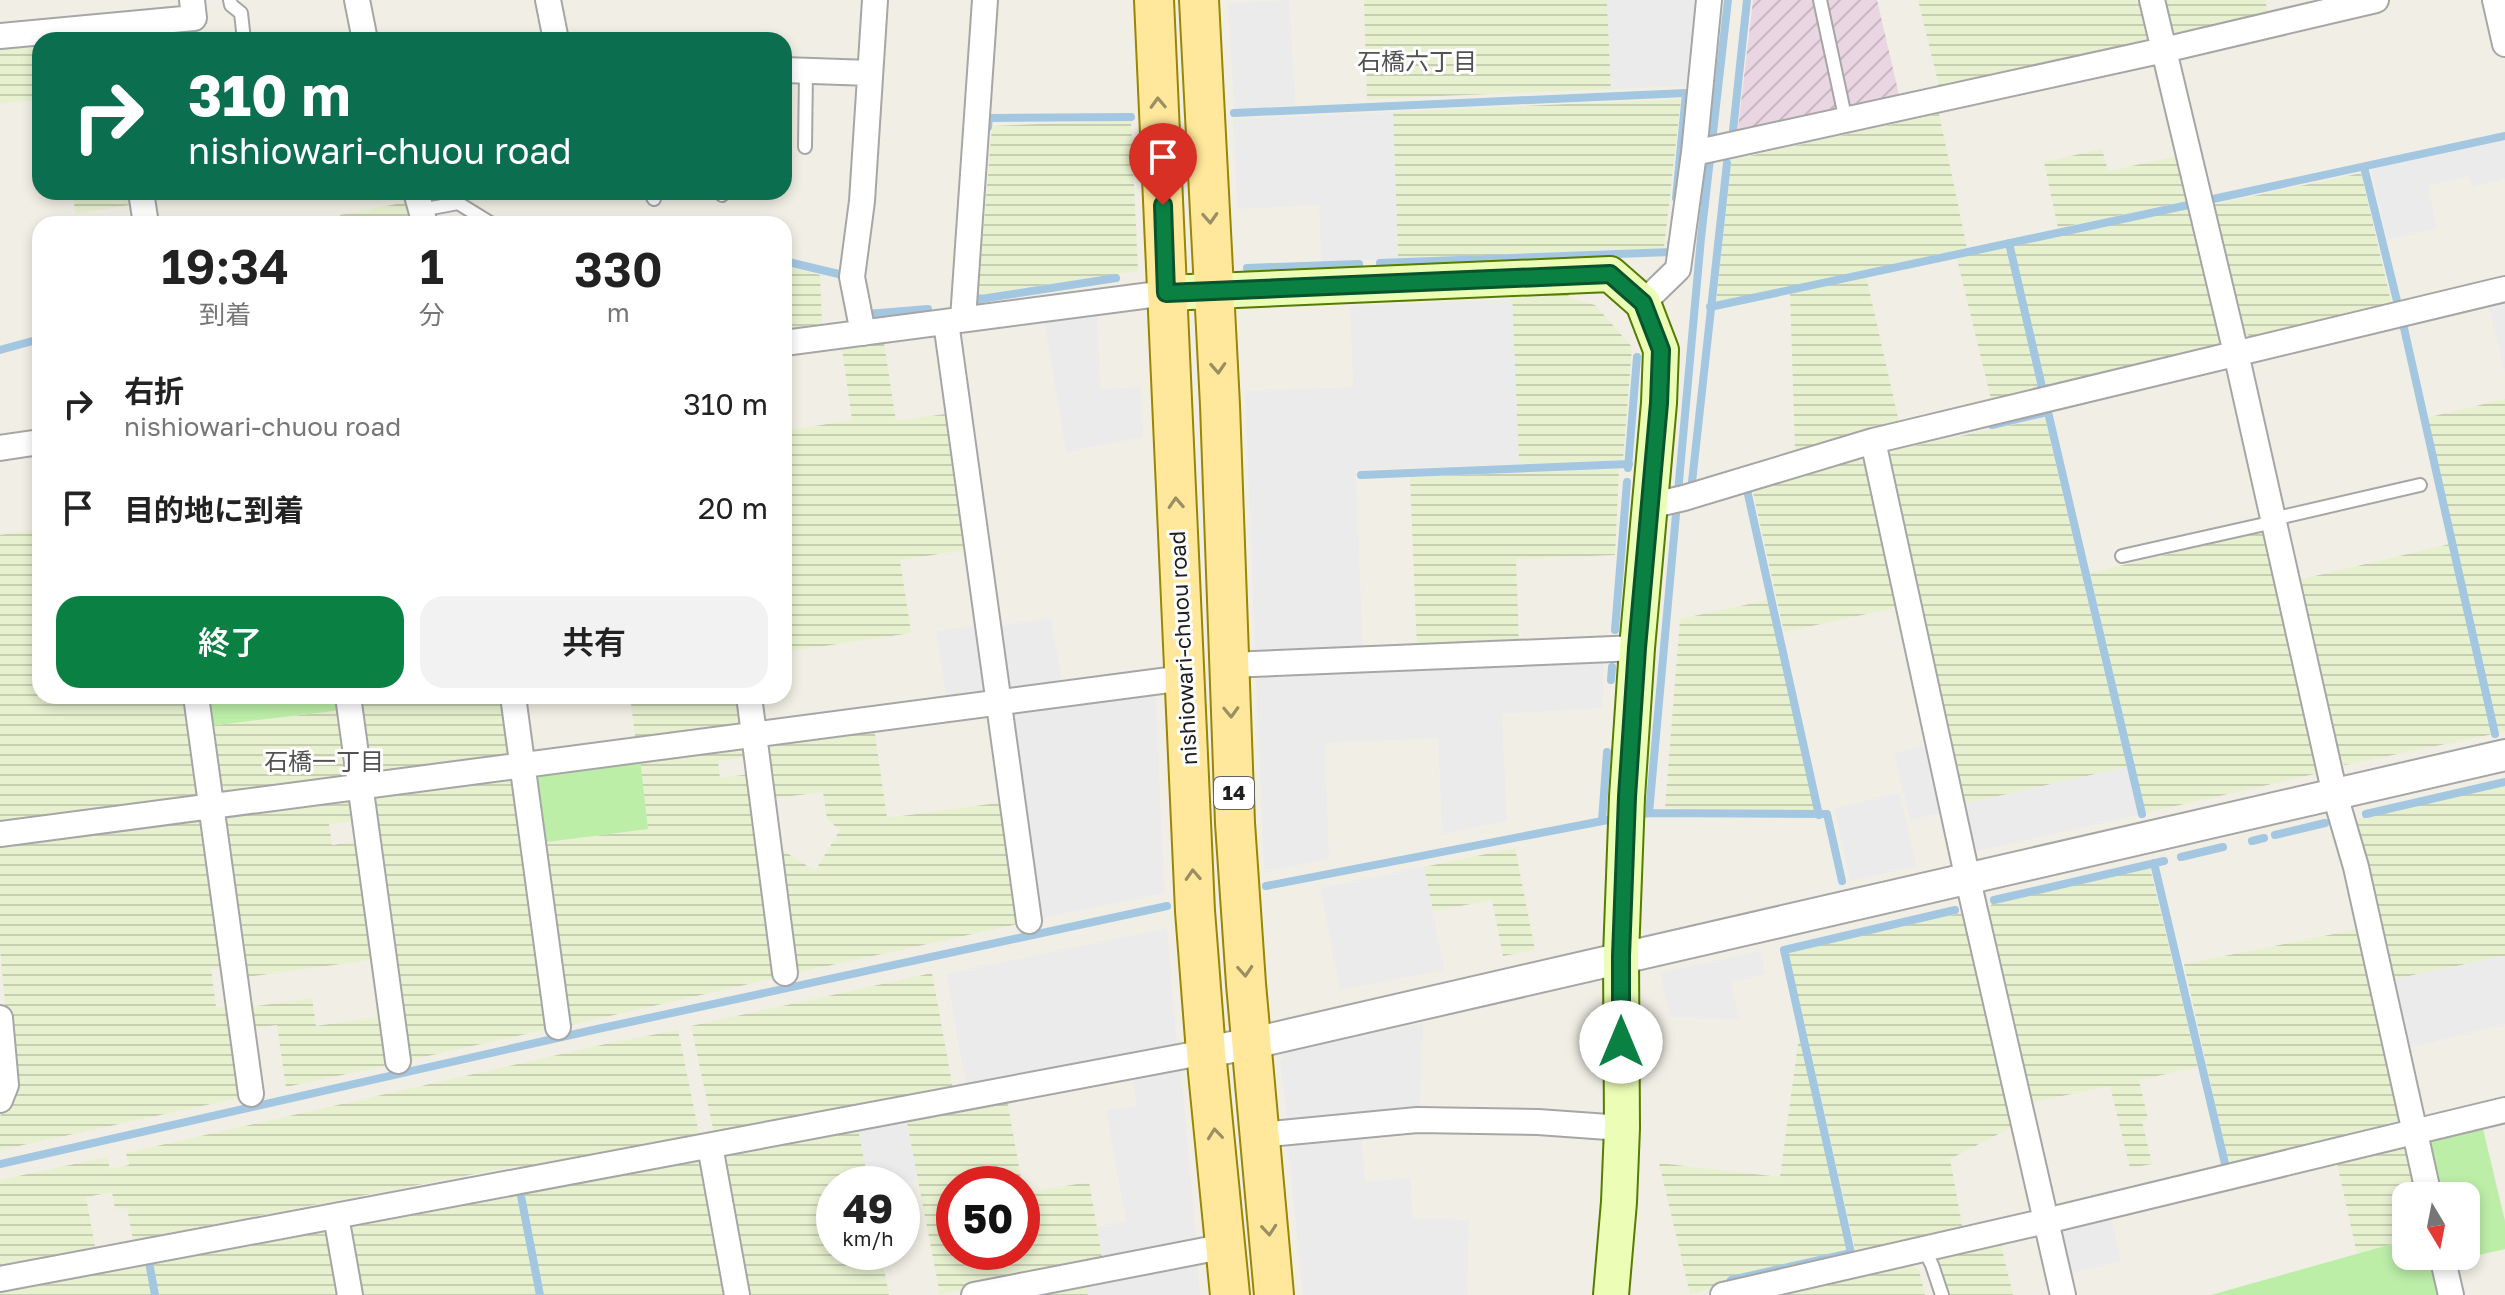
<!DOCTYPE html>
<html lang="ja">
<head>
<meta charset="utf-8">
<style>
	:root { --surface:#fff; --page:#f2f2f2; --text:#222; --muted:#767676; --accent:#0b8043 }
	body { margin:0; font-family:"Golos Text","Noto Sans JP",sans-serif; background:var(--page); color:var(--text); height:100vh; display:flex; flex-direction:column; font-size:30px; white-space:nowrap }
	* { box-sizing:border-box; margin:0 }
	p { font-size:26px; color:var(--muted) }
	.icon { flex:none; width:44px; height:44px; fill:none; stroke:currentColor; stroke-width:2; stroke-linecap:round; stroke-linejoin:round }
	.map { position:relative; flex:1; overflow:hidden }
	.drawer { position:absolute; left:32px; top:216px; width:760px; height:488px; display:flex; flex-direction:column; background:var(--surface); border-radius:24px; box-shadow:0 4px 12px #0003 }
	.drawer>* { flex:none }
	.hud { position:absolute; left:32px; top:32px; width:760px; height:168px; border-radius:24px; box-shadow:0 4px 12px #0003; background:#0b6e4f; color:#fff; overflow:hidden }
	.needle { width:52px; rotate:170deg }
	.controls { position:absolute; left:2392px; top:1182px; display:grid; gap:16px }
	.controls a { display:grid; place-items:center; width:88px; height:88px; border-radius:16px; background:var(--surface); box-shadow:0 4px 12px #0003; font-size:40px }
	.speed { position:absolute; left:816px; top:1166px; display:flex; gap:16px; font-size:40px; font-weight:700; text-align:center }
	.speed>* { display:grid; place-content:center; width:104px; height:104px; border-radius:50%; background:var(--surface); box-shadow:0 4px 12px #0003; line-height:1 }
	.speed small { font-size:20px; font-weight:400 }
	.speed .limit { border:12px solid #d22; background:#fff; color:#111 }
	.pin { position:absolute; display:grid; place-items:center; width:68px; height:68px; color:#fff; margin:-82px -34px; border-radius:50% 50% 50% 0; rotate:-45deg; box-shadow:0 0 8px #0007 }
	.pin .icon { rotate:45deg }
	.me { position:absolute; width:88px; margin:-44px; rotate:0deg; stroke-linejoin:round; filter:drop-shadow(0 0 6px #0008) }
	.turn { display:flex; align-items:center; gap:28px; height:168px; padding:0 24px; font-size:36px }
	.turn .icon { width:104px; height:104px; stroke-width:2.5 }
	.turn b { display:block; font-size:56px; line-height:68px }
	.eta { display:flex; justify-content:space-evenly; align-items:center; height:136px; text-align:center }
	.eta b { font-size:48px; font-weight:600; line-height:56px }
	.primary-button { display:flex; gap:16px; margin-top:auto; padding:16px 24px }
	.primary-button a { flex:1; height:92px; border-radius:24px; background:var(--accent); color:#fff; font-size:32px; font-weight:600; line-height:92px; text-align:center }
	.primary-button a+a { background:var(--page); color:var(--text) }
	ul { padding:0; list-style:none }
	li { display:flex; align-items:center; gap:24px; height:104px; padding:0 24px }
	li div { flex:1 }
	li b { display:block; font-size:30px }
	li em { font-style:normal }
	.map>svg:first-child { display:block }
	.industrial { fill:url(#industrial-furrows) }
	.farmland { fill:url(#farmland-rules) }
	.grass { fill:#bceea8 }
	.parking { fill:#ebebeb }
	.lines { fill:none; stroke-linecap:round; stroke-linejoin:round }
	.stream { stroke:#a3c6e1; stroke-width:8 }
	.service-casing { stroke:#a6a6a6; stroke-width:16 }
	.minor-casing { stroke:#a6a6a6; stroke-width:28 }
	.tertiary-casing { stroke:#a6a6a6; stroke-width:34 }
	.secondary-casing { stroke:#567c00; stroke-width:38 }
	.primary-casing { stroke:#9a8600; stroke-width:42 }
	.service { stroke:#fff; stroke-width:12 }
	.minor { stroke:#fff; stroke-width:24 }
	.tertiary { stroke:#fff; stroke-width:30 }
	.secondary { stroke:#ecfdb6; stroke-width:34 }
	.primary { stroke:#ffe89b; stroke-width:38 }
	.oneway { stroke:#9a8e63 }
	.route-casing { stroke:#07532c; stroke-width:20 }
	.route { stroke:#0b8043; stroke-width:14 }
	.labels { text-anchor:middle; stroke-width:6; stroke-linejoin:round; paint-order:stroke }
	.shield { fill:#fff; stroke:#626262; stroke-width:2 }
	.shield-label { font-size:20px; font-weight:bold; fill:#1f1f1f }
	.street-label { font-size:22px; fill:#1f1f1f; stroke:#fff }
	.neighbourhood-label { font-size:24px; fill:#525252; stroke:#fff }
</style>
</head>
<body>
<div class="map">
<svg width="2505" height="1295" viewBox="0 0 2505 1295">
	<defs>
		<pattern id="industrial-furrows" width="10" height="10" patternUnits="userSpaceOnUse" patternTransform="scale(2)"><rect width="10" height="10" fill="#ead6e2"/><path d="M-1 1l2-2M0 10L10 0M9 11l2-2" fill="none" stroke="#c8b7c1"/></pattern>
		<pattern id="farmland-rules" width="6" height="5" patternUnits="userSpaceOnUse" patternTransform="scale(2)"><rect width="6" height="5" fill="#e7f0cf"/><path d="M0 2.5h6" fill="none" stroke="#c6cdb1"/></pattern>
	</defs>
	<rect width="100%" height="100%" fill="#f1efe5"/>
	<path class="industrial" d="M1753,0H1877L1900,99L1737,137Z"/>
	<path class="farmland" d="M1364,0H1607L1611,89L1367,99Z
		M1918,0H2145L2152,33L2143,45L1940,90Z
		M2162,0H2265L2269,17L2178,38L2168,31Z
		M199,24L200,40H156L155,29Z
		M95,34L102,40H40V100L0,103V43Z
		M1681,99L1664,248L1398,259L1393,112Z
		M1939,114L1967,248L1716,304L1731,160Z
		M1131,120L1138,271L978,295L992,126Z
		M2102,149L2108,171L2183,155L2193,200L2058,228L2044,162Z
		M2361,173L2392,306L2252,338L2240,329L2211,205Z
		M72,192H133L135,204L76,214Z
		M407,202L414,224H341L340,215Z
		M2196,206L2226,331L2218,346L2043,386L2012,245Z
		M2007,245L2039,387L1991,399L1956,255Z
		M784,266L820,275L822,324L784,328Z
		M1866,276L1899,422L1795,450L1790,292Z
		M1568,292L1569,298L1595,305L1632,347L1623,460L1519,464L1512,294Z
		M884,343L896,421L952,413L972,549L900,560L911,633L784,652V431L852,420L842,349Z
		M2505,399V731L2497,733L2426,418Z
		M2045,418L2127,767L1959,805L1884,458L1889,451Z
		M1857,458L1866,466L1899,607L1784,632L1753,492Z
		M1619,469L1615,555L1516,559L1519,646L1417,649L1410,477Z
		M40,529V696H188L201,793L196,800L0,826V535Z
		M2260,532L2270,538L2319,773L2145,813L2090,573Z
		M2450,544L2493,734L2345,765L2338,761L2298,580Z
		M1768,600L1816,811L1665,808L1680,619Z
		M359,696H431L432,698L506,696L513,751L505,761L370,774Z
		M630,696H741L744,721L737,729L636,743Z
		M343,710L353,776L224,798L218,791L208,726Z
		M874,728L887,818L1005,802L1022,923L791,974L773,844L815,871L840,830L827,819L823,792L768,799L762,750L768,742Z
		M739,745L747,750L748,757L718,761L720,778L750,774L779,977L566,1026L539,843L648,829L640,758Z
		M509,774L519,782L553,1028L410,1060L372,793Z
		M2505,785V956L2390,980L2353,825L2358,819Z
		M350,795L358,820L329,824L332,845L361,841L377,959L239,978L218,823L226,813Z
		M197,815L204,822L225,967L211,969L216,1007L230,1006L243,1097L0,1150V1117L13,1085L0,949V842Z
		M1515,848L1535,950L1503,956L1492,900L1433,911L1424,867Z
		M2150,868L2198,1067L2139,1080L2148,1119L2142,1121L2152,1164L2130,1168L2110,1086L2028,1103L1986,912L1992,904Z
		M1961,913L1970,915L2016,1125L1950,1159L1963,1230L1856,1254L1788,952Z
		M2364,928L2400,1116L2393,1126L2228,1162L2184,964Z
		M932,973L953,1089L830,1109L714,1133L691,1026Z
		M312,998L316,1026L386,1016L393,1064L286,1087L277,1025L247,1029L244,1008Z
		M1800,1029L1848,1250L1728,1278L1729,1285L1690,1294L1659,1163L1780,1177Z
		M678,1030L700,1138L520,1171L516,1166L133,1240L127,1208L115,1209L112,1192L86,1197L95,1247L0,1265V1180L107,1157L110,1169L129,1165L126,1153L610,1043Z
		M1007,1100L1022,1184H954V1252H1022V1186L1024,1193L1089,1182L1103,1262L940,1294L906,1118Z
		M858,1127L869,1184H834V1252H881L889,1295H747L721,1152Z
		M2401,1143L2411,1151L2420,1196H2406V1240L2357,1254L2336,1159Z
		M701,1161L729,1295H543L524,1193Z
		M517,1194L537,1295H357L344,1226Z
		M329,1230L341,1295H157L152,1263Z
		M2000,1241L2013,1295H1944L1936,1255Z
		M1906,1261L1919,1270L1925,1295H1778L1777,1290Z
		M147,1264L152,1295H0V1291Z
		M1085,1281L1088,1295H1035Z"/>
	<path class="grass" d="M204,696H341L343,710L208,726Z
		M640,758L648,829L539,843L536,772Z
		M2483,1129L2505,1221V1249L2453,1261L2452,1256H2466V1196H2438L2429,1142Z
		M2406,1240V1256H2434L2443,1295H2211Z"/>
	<path class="parking" d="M1289,0L1296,105L1234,109L1228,3Z
		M1607,0H1699L1689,86L1611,89Z
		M1393,112L1398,259L1321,262L1319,205L1237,209L1233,119Z
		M2505,139V179L2472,187L2469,176L2428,186L2437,228L2387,240L2371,169Z
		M1512,299L1519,464L1356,470L1363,651L1255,655L1245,391L1353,387L1350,306Z
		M2505,299V371L2488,303Z
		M1097,315L1100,389L1141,387L1143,437L1066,452L1044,321Z
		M1051,618L1063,687L1014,694L1006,687L996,627Z
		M979,625L989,689L983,697L947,703L936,631Z
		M1604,663L1602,708L1502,714L1507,821L1442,834L1438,738L1325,743L1329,859L1264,872L1256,677Z
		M1156,689L1164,893L1037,919L1008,717L1016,708Z
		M1930,744L1945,812L1910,820L1894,753Z
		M2127,767L2138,815L1977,851L1968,844L1959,805Z
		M1900,793L1916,866L1850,881L1834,808Z
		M1424,867L1444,970L1340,990L1320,888Z
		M1167,928L1177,1046L966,1085L946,974Z
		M1760,951L1765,974L1731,982L1739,1019L1670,1017L1660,973Z
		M2505,956V1024L2404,1049L2390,980Z
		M1423,1023L1420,1115L1288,1128L1280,1063L1284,1052Z
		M1177,1068L1181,1071L1197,1247L1103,1262L1097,1227L1126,1221L1106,1111L1137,1105L1132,1076Z
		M906,1118L918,1180L899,1184H869L858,1127Z
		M1361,1128L1365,1182L1410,1178L1413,1218L1469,1220L1467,1295H1303L1287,1137Z
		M2110,1215L2121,1261L2066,1274L2057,1237L2063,1226Z
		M1197,1258L1200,1295H1088L1085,1281Z"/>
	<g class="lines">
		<path class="stream" d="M1234,113L1686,93L1676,198
			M988,127L989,118L1131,117
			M1732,140L1747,0
			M2364,167L2398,305
			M2213,199L2505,136
			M2009,243L2042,387
			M784,261L847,276
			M1380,263L1671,252V244
			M1247,268L1359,264
			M975,292L974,300L1116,278
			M1710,307L2193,204
			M867,314L928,309
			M2404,328L2495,734
			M0,350L40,339
			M1992,425L2048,412L2142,814
			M1628,468L1637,357
			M1361,475L1629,464
			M1692,482L1727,163
			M1747,490L1819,815
			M1615,630L1627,482
			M1611,680L1612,667
			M1649,813L1827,814L1842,881
			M2366,814L2505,782
			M1636,815L1649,813L1701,238L1728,0
			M1602,821L1607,752
			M2275,835L2325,823
			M2252,841L2264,838
			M2181,857L2223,847
			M2154,863L2226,1168
			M1266,886L1618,818
			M1994,900L2164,861
			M0,1164L593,1030L1167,906
			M521,1196L540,1295
			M149,1262L155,1295
			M1732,1283L1731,1280L1851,1253L1784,950L1955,910"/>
		<defs>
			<path id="service" d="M230,0L231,5L241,13L244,40
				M1820,0L1846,121
				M805,147L806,71
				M650,192L654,199
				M722,195L723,192
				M421,210L458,203L492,224
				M2273,519L2420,485
				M2122,556L2274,522
				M1924,1249L1932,1265L1942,1295"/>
			<path id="minor" d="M357,0L365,40
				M548,0L556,40
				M2152,0L2236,353L2335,795L2356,867L2429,1196
				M2495,0L2505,44
				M0,36L194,18L192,0
				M784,70L870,73
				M1694,153L2164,50L2376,0
				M141,192L146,224
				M416,192L425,224
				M1643,303L1678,269L1694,153L1709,0
				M963,319L985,0
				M946,322L1029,921
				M863,333L852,277L862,201L875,0
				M784,343L1166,293
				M1873,441L1968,880L2063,1295
				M0,448L40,442
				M1649,506L1684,498L1873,441L2505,289
				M1229,665L1637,648
				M196,696L251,1094
				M348,696L398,1061
				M513,696L558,1027
				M749,696L785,973
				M0,834L1184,678
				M0,1018L6,1085L0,1100
				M1260,1135L1417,1120L1538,1122L1622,1128
				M710,1146L737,1295
				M336,1216L350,1295
				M2442,1256L2451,1295
				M0,1279L1206,1052
				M974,1295L1226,1246
				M1723,1295L2046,1221L2505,1110"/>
			<path id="tertiary" d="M1206,1052L1253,1043C1670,945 2088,852 2505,755"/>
			<path id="secondary" d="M1166,293L1610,274L1643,303L1661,350L1659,403L1637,648L1627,797L1621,956L1622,1128L1619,1202L1611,1295"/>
			<path id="primary" d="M1154,0L1195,911L1206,1052L1230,1295
				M1199,0L1220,405L1235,823L1246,984L1274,1295"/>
		</defs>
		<use href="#service" class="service-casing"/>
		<use href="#minor" class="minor-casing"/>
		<use href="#tertiary" class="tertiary-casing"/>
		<use href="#secondary" class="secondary-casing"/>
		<use href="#primary" class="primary-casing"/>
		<use href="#service" class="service"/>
		<use href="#minor" class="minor"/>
		<use href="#tertiary" class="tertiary"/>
		<use href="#secondary" class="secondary"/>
		<use href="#primary" class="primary"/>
	</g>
	<defs><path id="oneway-chevron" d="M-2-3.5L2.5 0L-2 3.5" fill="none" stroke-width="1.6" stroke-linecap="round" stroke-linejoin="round" transform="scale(2)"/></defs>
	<g class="oneway">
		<use href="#oneway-chevron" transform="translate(1158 103) rotate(-92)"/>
		<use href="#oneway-chevron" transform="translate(1210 218) rotate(87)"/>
		<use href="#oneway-chevron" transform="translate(1218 368) rotate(87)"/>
		<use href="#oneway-chevron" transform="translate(1176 503) rotate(-93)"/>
		<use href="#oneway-chevron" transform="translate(1231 712) rotate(88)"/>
		<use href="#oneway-chevron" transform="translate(1193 875) rotate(-93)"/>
		<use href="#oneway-chevron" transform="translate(1245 971) rotate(86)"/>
		<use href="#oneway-chevron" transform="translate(1215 1134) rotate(-96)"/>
		<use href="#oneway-chevron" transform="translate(1269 1230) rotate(85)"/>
	</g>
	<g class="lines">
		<defs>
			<path id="route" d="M1163,205L1166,293L1610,274L1643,303L1661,350L1659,403L1637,648L1627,797L1621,956V1042"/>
		</defs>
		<use href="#route" class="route-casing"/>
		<use href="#route" class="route"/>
	</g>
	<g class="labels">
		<rect class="shield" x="1214" y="777" width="40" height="32" rx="6"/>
		<g class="shield-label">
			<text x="1234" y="800">14</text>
		</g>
		<g class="street-label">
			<text transform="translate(1183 648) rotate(-93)" y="8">nishiowari-chuou road</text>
		</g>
		<g class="neighbourhood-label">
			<text x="1417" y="70">石橋六丁目</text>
			<text x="324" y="770">石橋一丁目</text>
		</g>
	</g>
</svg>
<div class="controls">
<a><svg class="needle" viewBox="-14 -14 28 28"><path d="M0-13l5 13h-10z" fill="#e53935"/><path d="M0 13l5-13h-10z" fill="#767676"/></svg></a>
</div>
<div class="speed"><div>49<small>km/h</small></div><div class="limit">50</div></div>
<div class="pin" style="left:1163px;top:205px;background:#d93025"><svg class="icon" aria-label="arrive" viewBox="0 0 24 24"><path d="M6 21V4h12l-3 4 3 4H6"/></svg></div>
<svg class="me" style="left:1621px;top:1042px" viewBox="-20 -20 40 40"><circle r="19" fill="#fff"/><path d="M0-13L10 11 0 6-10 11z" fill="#0b8043"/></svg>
<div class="hud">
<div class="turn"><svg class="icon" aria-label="right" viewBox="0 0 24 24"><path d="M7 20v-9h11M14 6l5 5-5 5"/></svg><div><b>310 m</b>nishiowari-chuou road</div></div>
</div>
<section class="drawer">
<div class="eta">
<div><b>19:34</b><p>到着</p></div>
<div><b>1</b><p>分</p></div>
<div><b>330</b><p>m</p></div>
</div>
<ul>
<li><svg class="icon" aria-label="right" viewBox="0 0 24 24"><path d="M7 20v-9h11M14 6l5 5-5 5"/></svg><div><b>右折</b><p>nishiowari-chuou road</p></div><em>310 m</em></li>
<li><svg class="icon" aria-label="arrive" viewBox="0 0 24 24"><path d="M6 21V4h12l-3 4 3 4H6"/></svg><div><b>目的地に到着</b></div><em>20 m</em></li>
</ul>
<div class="primary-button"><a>終了</a><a>共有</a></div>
</section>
</div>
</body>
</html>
